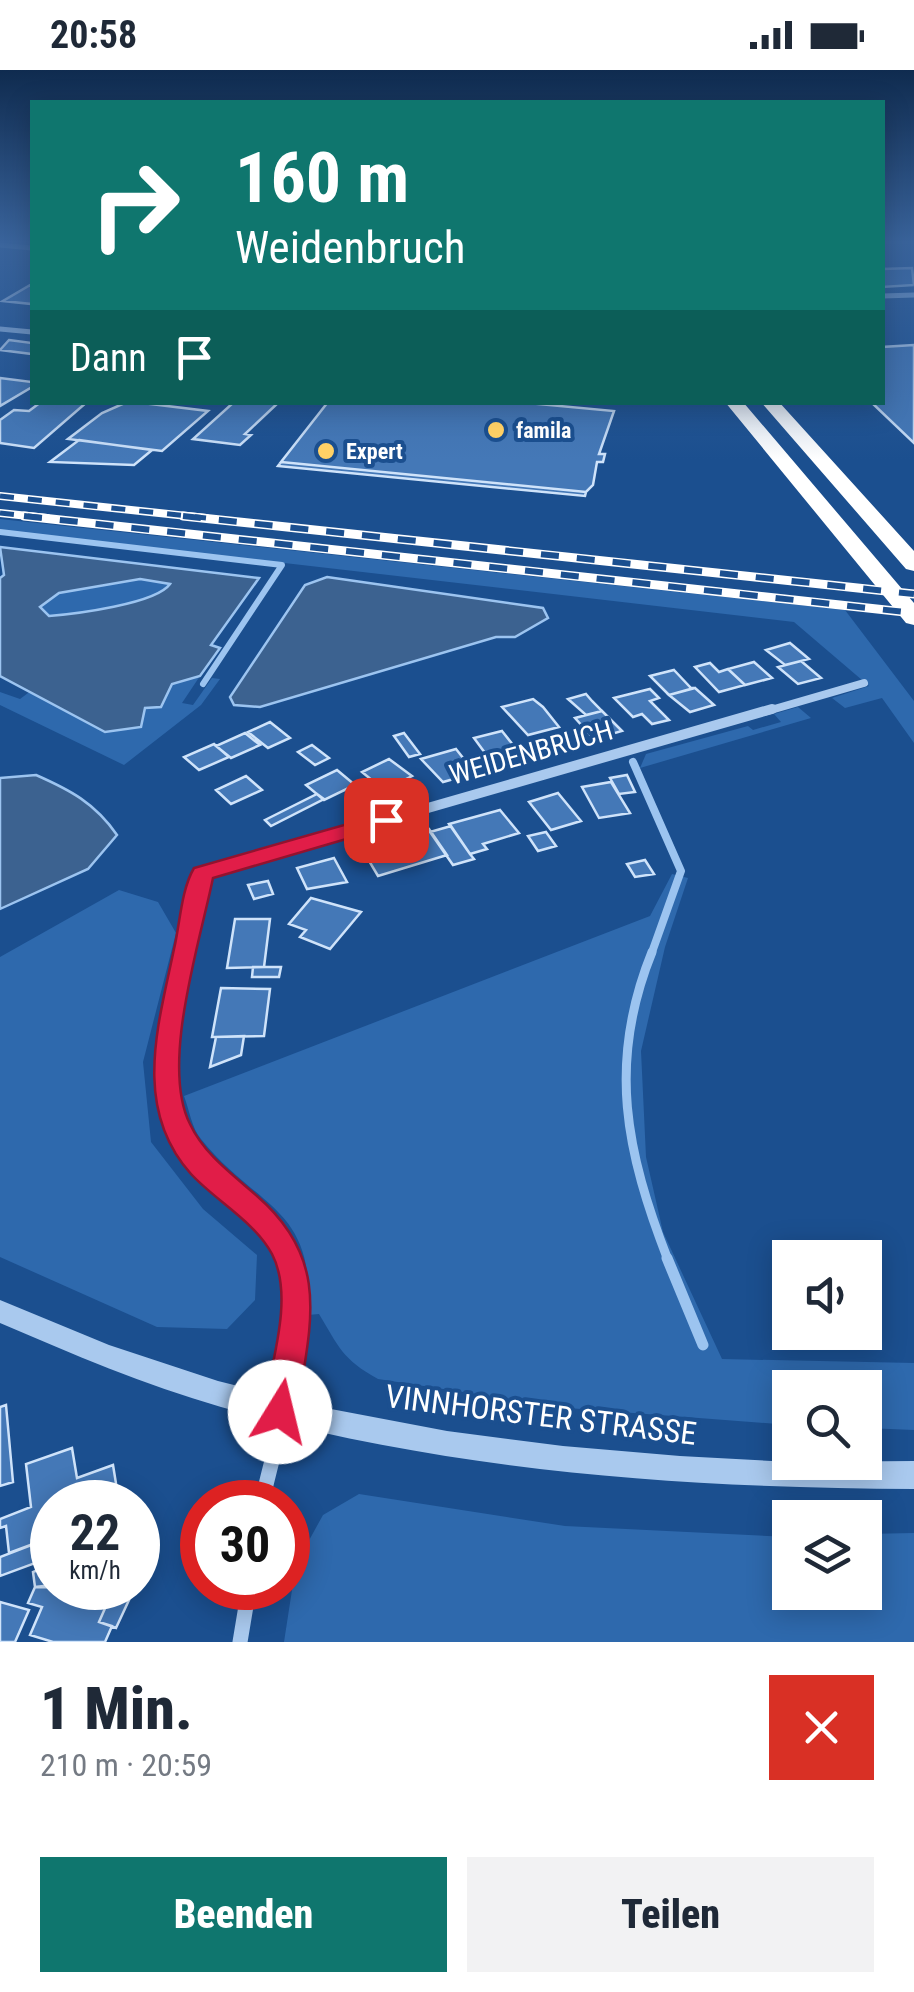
<!DOCTYPE html>
<html lang="de">
<head>
<meta charset="utf-8">
<style>
	:root { --surface:#fff; --page:#f2f2f3; --text:#1f2937; --muted:#747a83; --accent:#0f766e }
	body { margin:0; font-family:"Roboto Condensed",sans-serif; background:var(--page); color:var(--text); height:100vh; display:flex; flex-direction:column; font-size:38px; white-space:nowrap }
	* { box-sizing:border-box; margin:0 }
	p { font-size:32px; color:var(--muted) }
	.icon { flex:none; width:55px; height:55px; fill:none; stroke:currentColor; stroke-width:2; stroke-linecap:round; stroke-linejoin:round }
	.map { position:relative; height:1572px; overflow:hidden }
	.drawer { display:flex; flex-direction:column; background:var(--surface); flex:1 }
	.drawer>* { flex:none }
	.hud { position:absolute; left:30px; top:30px; width:855px; height:305px; border-radius:0px; box-shadow:0 5px 25px #0003; background:#0f766e; color:#fff; overflow:hidden }
	.controls { position:absolute; left:772px; top:1170px; display:grid; gap:20px }
	.controls a { display:grid; place-items:center; width:110px; height:110px; border-radius:0px; background:var(--surface); box-shadow:0 5px 25px #0003; font-size:50px }
	.speed { position:absolute; left:30px; top:1410px; display:flex; gap:20px; font-size:50px; font-weight:700; text-align:center }
	.speed>* { display:grid; place-content:center; width:130px; height:130px; border-radius:50%; background:var(--surface); box-shadow:0 5px 25px #0003; line-height:1 }
	.speed small { font-size:25px; font-weight:400 }
	.speed .limit { border:15px solid #d22; background:#fff; color:#111 }
	.pin { position:absolute; display:grid; place-items:center; width:85px; height:85px; color:#fff; margin:-42px; border-radius:20px; box-shadow:0 5px 15px #0006 }
	.me { position:absolute; width:110px; margin:-55px; rotate:9deg; stroke-linejoin:round; filter:drop-shadow(0 0 8px #0008) }
	.turn { display:flex; align-items:center; gap:35px; height:210px; padding:0 40px; font-size:45px }
	.turn .icon { width:130px; height:130px; stroke-width:2.5 }
	.turn b { display:block; font-size:70px; line-height:85px }
	.then { display:flex; align-items:center; height:95px; padding:0 40px; background:#0003; gap:20px; font-size:38px }
	.round { display:grid; place-items:center; flex:none; width:105px; height:105px; border-radius:0px; background:var(--page) }
	.summary { display:flex; align-items:center; justify-content:space-between; height:170px; padding:0 40px }
	h1 { font-size:60px; font-weight:800; line-height:75px }
	.cta { display:flex; gap:20px; margin-top:auto; padding:20px 40px }
	.cta a { flex:1; height:115px; border-radius:0px; background:var(--accent); color:#fff; font-size:40px; font-weight:800; line-height:115px; text-align:center }
	.cta a+a { background:var(--page); color:var(--text) }
	.status { display:flex; justify-content:space-between; align-items:center; height:70px; padding:0 50px; background:var(--surface); direction:ltr }
	.status svg { height:28px; fill:currentColor }
	.map>svg:first-child { display:block }
	.green { fill:#2e69ad }
	.water { fill:#3c6290; stroke:#9cc4f0; stroke-width:2.5; fill-rule:evenodd }
	.lines { fill:none; stroke-linecap:round; stroke-linejoin:round }
	.stream-far3 { stroke:#9cc4f0; stroke-width:6 }
	.stream-far2 { stroke:#9cc4f0; stroke-width:8 }
	.stream-far1 { stroke:#9cc4f0; stroke-width:9 }
	.stream { stroke:#9cc4f0; stroke-width:11 }
	.building { fill:#4478b7; stroke:#cfe3fa; stroke-width:2.5 }
	.minor-far4 { stroke:#a9c9ee; stroke-width:5 }
	.minor-far3 { stroke:#a9c9ee; stroke-width:8 }
	.minor-far2 { stroke:#a9c9ee; stroke-width:10 }
	.minor-far1 { stroke:#a9c9ee; stroke-width:12 }
	.minor { stroke:#a9c9ee; stroke-width:15 }
	.tertiary { fill:#a9c9ee; fill-rule:evenodd }
	.motorway { fill:#fff; fill-rule:evenodd }
	.rail-far1-casing { stroke:#fff; stroke-width:8 }
	.rail-casing { stroke:#fff; stroke-width:9 }
	.rail-far1 { stroke:#1b4f8f; stroke-width:5; stroke-dasharray:14; stroke-linecap:butt }
	.rail { stroke:#1b4f8f; stroke-width:6; stroke-dasharray:18; stroke-linecap:butt }
	.route { fill:#e11d48; stroke:#92132f; stroke-width:2.5 }
	.poi-dot { fill:#ffd166; stroke:#1b4f8f; stroke-width:4 }
	.labels { text-anchor:middle; stroke-width:8; stroke-linejoin:round; paint-order:stroke }
	.far-poi-label { font-size:22px; font-weight:bold; fill:#fff; stroke:#1b4f8f; text-anchor:start }
	.street-label { font-size:28px; fill:#fff; stroke:#1b4f8f }
	.near-street-label { font-size:32px; fill:#fff; stroke:#1b4f8f }
</style>
</head>
<body>
<div class="status"><b>20:58</b><svg viewBox="0 0 49 12"><path d="M0 12V9h3v3zM5 12V6h3v6zM10 12V3h3v9zM15 12V0h3v12zM26 1h20v11H26zM47 4h2v5h-2z"/></svg></div>
<div class="map">
<svg width="914" height="1572" viewBox="0 0 914 1572">
	<rect width="100%" height="100%" fill="#1b4f8f"/>
	<path class="green" d="M0,449L845,540L914,631V673L882,628L845,638L832,628L869,616L794,552L0,460Z
		M140,509L170,513C158,534 74,544 48,546L39,537L59,523Z
		M200,606L182,633L193,635L212,608L220,609L201,635L124,695L0,635V622L20,629L32,620L48,628L161,636L172,614Z
		M798,637L811,648L640,698L646,684L748,656L753,660L781,652L774,644Z
		M672,804L688,808L665,877L641,981L646,1087L663,1162L722,1289L914,1293V1360L865,1358V1318H790V1355L568,1338L378,1309C342,1289 339,1277 319,1244L308,1245C316,1136 257,1139 201,1069C192,1059 189,1039 184,1026L650,846Z
		M119,820L158,832L176,863L143,992L151,1072L203,1139L257,1185L255,1230L227,1259L157,1257L0,1187V887Z
		M359,1424L565,1456L790,1467V1522H865V1464L914,1463V1572H284L296,1494L323,1445Z"/>
	<path class="water" d="M0,477L259,508L211,575L220,578L200,606L172,614L161,637L145,638L141,657L105,662L0,606V508L4,505ZM140,509L170,514C156,534 74,544 49,546L40,537L59,523Z
		M327,507L543,538L548,548L515,567H496L260,637L234,635L230,627L305,515Z
		M36,705C70,720 95,733 117,765L88,799L0,839V708Z"/>
	<g class="lines">
		<path class="stream-far3" d="M0,462L282,495L203,614"/>
		<path class="stream-far2" d="M633,692L681,801L651,885"/>
		<path class="stream-far1" d="M652,882C607,993 626,1082 668,1190"/>
		<path class="stream" d="M667,1188L703,1275"/>
	</g>
	<path class="building" d="M912,198L914,215L882,217V199Z
		M32,214V234L3,231Z
		M9,270L32,273V284L0,280Z
		M914,275V373L871,332H882V277Z
		M0,308L32,312V317L0,336Z
		M41,332H87L34,378L0,373V350L14,340L29,341Z
		M127,332H134L208,341L162,381L68,369L102,343Z
		M234,332H279L245,364L251,365L240,375L193,369Z
		M328,332H517L614,341L599,384H605L603,392H597L593,415L586,422L281,392Z
		M79,370L152,380L134,395L50,392Z
		M281,392L586,422L585,426L278,396Z
		M790,573L809,589L785,595L766,580Z
		M801,591L821,608L798,614L778,597Z
		M754,592L772,608L745,615L728,599Z
		M710,593L719,602L728,599L745,615L719,622L695,597Z
		M674,600L691,618H694L669,625L650,606Z
		M695,618L714,635L690,642L669,625Z
		M650,619L659,628L650,631L669,650L652,654L642,644L633,647L614,628Z
		M586,624L592,631L602,641L586,645L568,629Z
		M533,629L543,637L559,657L528,665L502,637Z
		M602,641L622,661L594,669L575,648Z
		M270,652L290,668L268,678L248,662Z
		M502,661L517,680L488,687L474,668Z
		M245,663L260,675L231,688L216,676Z
		M404,663L420,684L409,687L394,666Z
		M214,674L229,687L199,700L184,687Z
		M312,675L329,688L315,695L298,682Z
		M456,679L475,703L443,712L421,689Z
		M389,689L412,706L384,720L362,702Z
		M337,700L355,715L324,730L306,715Z
		M627,705L635,722L619,724L610,708Z
		M246,706L262,720L231,734L216,720Z
		M611,712L630,743L599,748L582,717Z
		M558,723L581,751L551,760L529,732Z
		M317,724L324,729L271,756L265,750Z
		M500,740L519,763L483,774L487,779L470,784L449,754Z
		M451,756L470,784L474,789L453,795L430,762Z
		M429,759L447,785L378,806L362,779Z
		M546,762L556,776L538,781L528,766Z
		M334,788L347,812L307,819L297,798Z
		M645,790L654,804L635,807L627,794Z
		M268,811L273,824L254,829L248,815Z
		M311,828L361,842L330,879L300,867L306,860L289,854Z
		M235,849H270L264,897L227,898Z
		M253,897H281L279,907H252Z
		M221,918L270,919L264,966L212,967Z
		M244,966L241,985L210,997L216,967Z
		M6,1335L13,1412L0,1416V1337Z
		M72,1378L77,1408L113,1395L119,1432H52V1467L9,1483L6,1456L0,1458V1449L31,1437L26,1394Z
		M52,1467V1515L35,1517L33,1502L50,1495L47,1469Z
		M47,1469L49,1488L0,1506V1487Z
		M35,1517L114,1518L99,1552L112,1556L105,1572H53L30,1565L42,1537L28,1533Z
		M114,1518H126L122,1528L129,1530L116,1558L99,1552Z
		M0,1532L29,1540L15,1572H0Z"/>
	<g class="lines">
		<path class="minor-far4" d="M0,175L32,178
			M882,226L914,225
			M0,259L32,262"/>
		<path class="minor-far3" d="M764,642L864,613"/>
		<path class="minor-far2" d="M183,885L202,803L772,639"/>
		<path class="minor-far1" d="M184,882C166,961 151,1048 216,1109C243,1135 272,1156 288,1190"/>
		<path class="minor" d="M262,1432C278,1357 315,1263 287,1188
			M240,1572L249,1518"/>
		<path class="tertiary" d="M0,1230L109,1275L218,1311L331,1339L447,1361L563,1376L680,1386L790,1392L914,1391V1419C679,1418 447,1401 221,1337C145,1315 72,1284 0,1253Z"/>
		<path class="motorway" d="M725,332H743L914,533V555L906,553Z
			M761,332H779L914,481V501L906,499Z"/>
		<defs>
			<path id="rail-far1" d="M0,426L206,448
				M0,443L47,448"/>
			<path id="rail" d="M24,446L914,543
				M183,446L914,524"/>
		</defs>
		<use href="#rail-far1" class="rail-far1-casing"/>
		<use href="#rail" class="rail-casing"/>
		<use href="#rail-far1" class="rail-far1"/>
		<use href="#rail" class="rail"/>
	</g>
	<linearGradient id="sky" x2="0" y2="1"><stop stop-color="#0f2b4f"/><stop offset="0.44" stop-color="#39639b"/><stop offset="1" stop-color="#39639b" stop-opacity="0"/></linearGradient>
	<rect width="914" height="390" fill="url(#sky)"/>
	<path class="route" d="M386,743L394,745V755L213,808C200,872 160,995 190,1054C204,1084 232,1104 257,1126C332,1191 310,1255 297,1342L292,1354L280,1359L268,1354L263,1342C270,1297 295,1228 272,1184C254,1151 216,1131 191,1104C132,1038 158,956 174,879C180,854 181,820 194,798Z"/>
	<g class="poi-dot">
		<circle cx="496" cy="360" r="10"/>
		<circle cx="326" cy="381" r="10"/>
	</g>
	<g class="labels">
		<g class="far-poi-label">
			<text x="516" y="368">famila</text>
			<text x="346" y="389">Expert</text>
		</g>
		<g class="street-label">
			<text transform="translate(531 682) rotate(-16)" y="10">WEIDENBRUCH</text>
		</g>
		<g class="near-street-label">
			<text transform="translate(541 1345) rotate(7)" y="11">VINNHORSTER STRASSE</text>
		</g>
	</g>
</svg>
<div class="controls">
<a><svg class="icon" aria-label="sound" viewBox="0 0 24 24"><path d="M4 9h4l5-4v14l-5-4H4zM17 9q2 3 0 6"/></svg></a>
<a><svg class="icon" aria-label="search" viewBox="0 0 24 24"><circle cx="10" cy="10" r="6"/><path d="M15 15l6 6"/></svg></a>
<a><svg class="icon" aria-label="layers" viewBox="0 0 24 24"><path d="M12 4l9 5-9 5-9-5zM3 14l9 5 9-5"/></svg></a>
</div>
<div class="speed"><div>22<small>km/h</small></div><div class="limit">30</div></div>
<div class="pin" style="left:386px;top:750px;background:#d93025"><svg class="icon" aria-label="arrive" viewBox="0 0 24 24"><path d="M6 21V4h12l-3 4 3 4H6"/></svg></div>
<svg class="me" style="left:280px;top:1342px" viewBox="-20 -20 40 40"><circle r="19" fill="#fff"/><path d="M0-13L10 11 0 6-10 11z" fill="#e11d48"/></svg>
<div class="hud">
<div class="turn"><svg class="icon" aria-label="right" viewBox="0 0 24 24"><path d="M7 20v-9h11M14 6l5 5-5 5"/></svg><div><b>160 m</b>Weidenbruch</div></div>
<div class="then">Dann<svg class="icon" aria-label="arrive" viewBox="0 0 24 24"><path d="M6 21V4h12l-3 4 3 4H6"/></svg></div>
</div>
</div>
<section class="drawer">
<div class="summary"><div><h1>1 Min.</h1><p>210 m · 20:59</p></div><a class="round" style="background:#d93025;color:#fff"><svg class="icon" aria-label="close" viewBox="0 0 24 24"><path d="M6 6l12 12M18 6L6 18"/></svg></a></div>
<div class="cta"><a>Beenden</a><a>Teilen</a></div>
</section>
</body>
</html>
